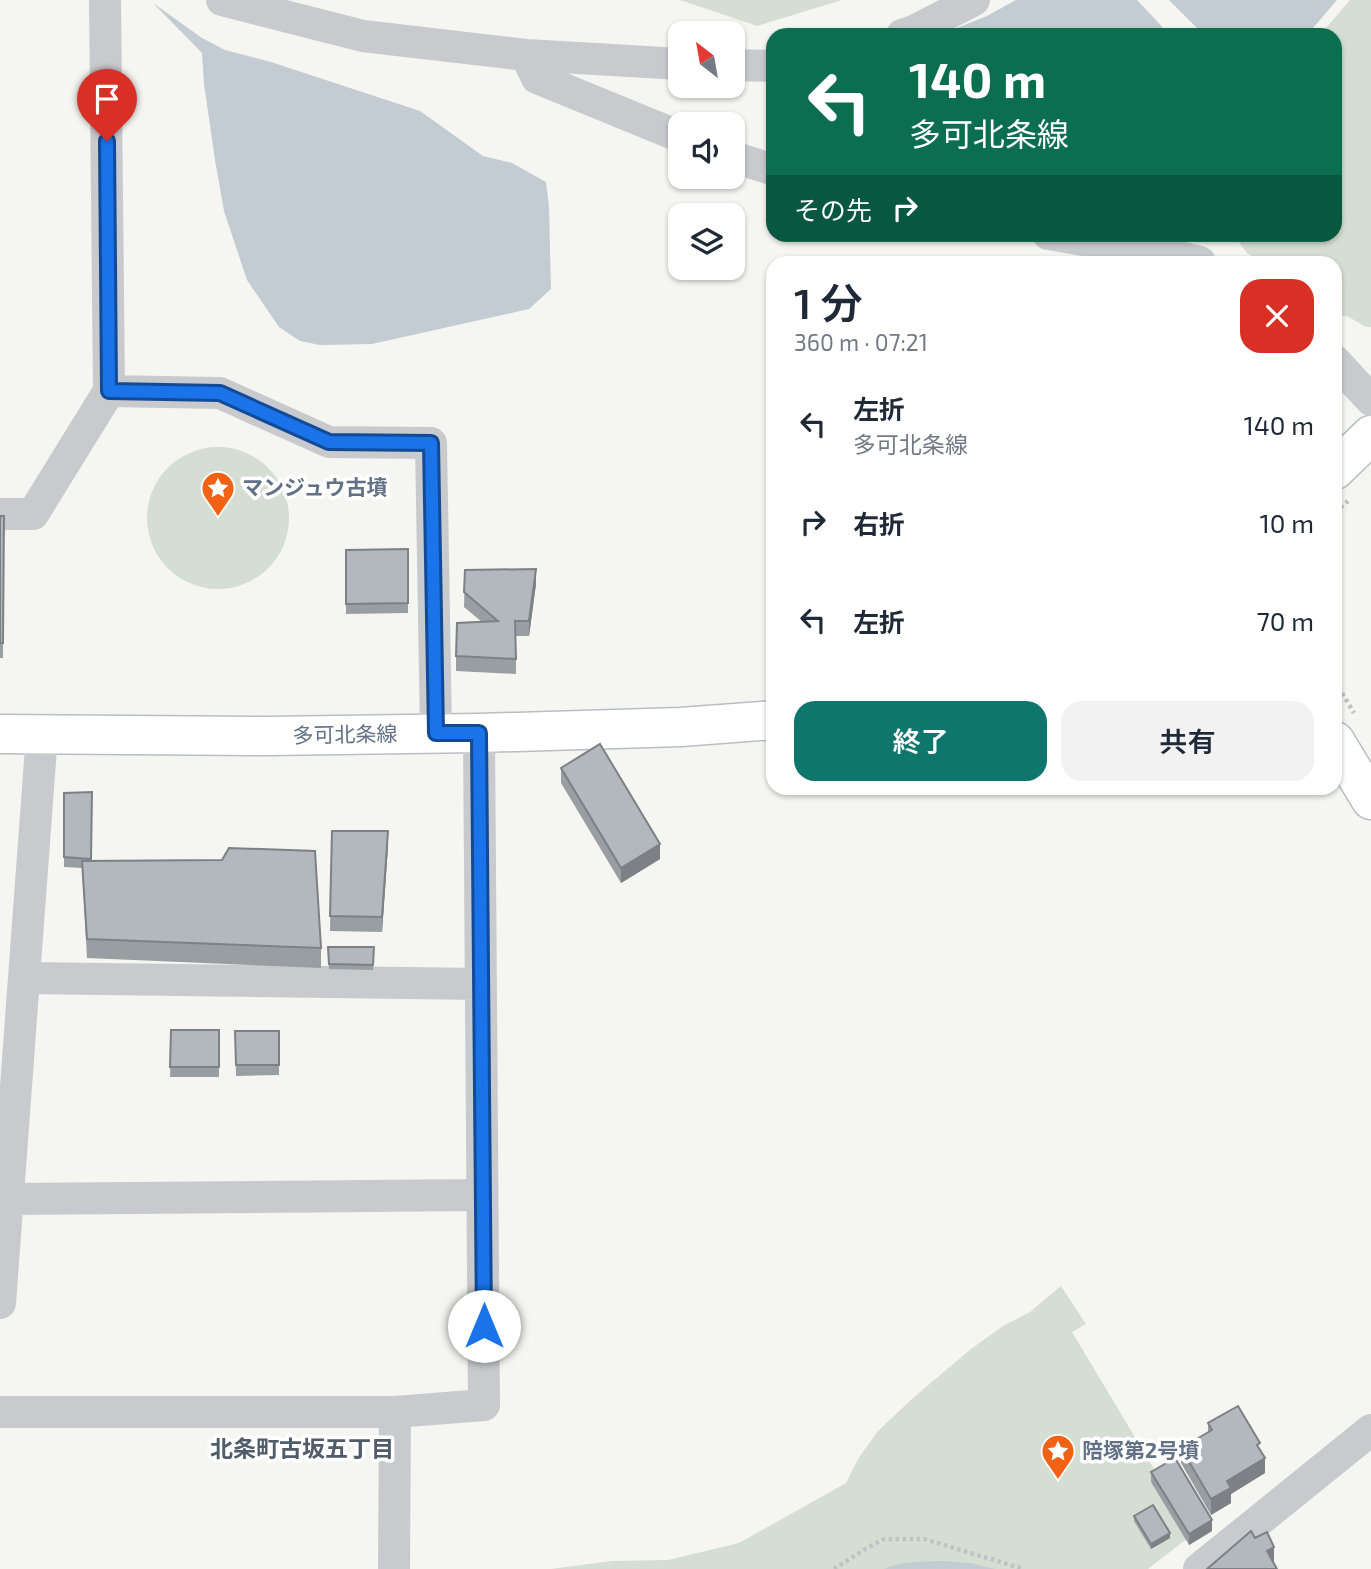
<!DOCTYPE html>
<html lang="ja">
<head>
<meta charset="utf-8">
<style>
	:root { --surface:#fff; --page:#f2f2f3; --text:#1f2937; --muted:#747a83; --accent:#0f766e }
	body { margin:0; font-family:"Exo 2","Noto Sans JP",sans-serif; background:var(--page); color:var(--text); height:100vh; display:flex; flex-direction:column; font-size:26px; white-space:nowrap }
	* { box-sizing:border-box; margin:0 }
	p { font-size:23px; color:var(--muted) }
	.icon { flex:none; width:38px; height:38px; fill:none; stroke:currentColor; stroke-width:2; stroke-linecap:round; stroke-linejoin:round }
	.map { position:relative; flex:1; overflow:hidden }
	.panel { position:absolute; left:766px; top:256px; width:576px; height:539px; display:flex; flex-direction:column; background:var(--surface); border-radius:21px; box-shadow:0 2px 5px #0004 }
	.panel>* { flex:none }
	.banner { position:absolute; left:766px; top:28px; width:576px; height:214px; border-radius:21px; box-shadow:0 2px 5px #0004; background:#0b6e4f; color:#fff; overflow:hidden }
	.needle { width:46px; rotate:329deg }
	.tools { position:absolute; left:668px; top:21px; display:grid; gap:14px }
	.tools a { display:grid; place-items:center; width:77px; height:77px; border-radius:14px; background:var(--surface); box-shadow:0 2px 5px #0004; font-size:35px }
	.pin { position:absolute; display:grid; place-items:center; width:60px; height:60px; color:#fff; margin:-72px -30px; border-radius:50% 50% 50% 0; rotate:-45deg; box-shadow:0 0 7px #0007 }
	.pin .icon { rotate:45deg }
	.me { position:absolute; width:77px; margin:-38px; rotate:0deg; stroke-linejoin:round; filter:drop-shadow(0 0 5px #0008) }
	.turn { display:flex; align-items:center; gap:24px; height:147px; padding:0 28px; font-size:32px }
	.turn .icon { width:91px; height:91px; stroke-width:2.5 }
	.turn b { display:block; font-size:49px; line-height:60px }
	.then { display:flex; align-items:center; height:66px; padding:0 28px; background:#0003; gap:14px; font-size:26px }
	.round { display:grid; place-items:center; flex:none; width:74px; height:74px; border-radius:21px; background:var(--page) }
	.overview { display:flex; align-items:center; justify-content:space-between; height:119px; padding:0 28px }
	h1 { font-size:42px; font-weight:600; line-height:52px }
	.button { display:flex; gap:14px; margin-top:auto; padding:14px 28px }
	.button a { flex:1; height:80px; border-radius:21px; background:var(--accent); color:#fff; font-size:28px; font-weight:600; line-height:80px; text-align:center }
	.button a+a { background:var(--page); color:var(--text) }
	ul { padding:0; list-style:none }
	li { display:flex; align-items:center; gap:21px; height:98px; padding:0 28px }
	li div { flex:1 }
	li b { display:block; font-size:26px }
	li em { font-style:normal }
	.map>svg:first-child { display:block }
	.green { fill:#d5ded2 }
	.water { fill:#c2ccd2 }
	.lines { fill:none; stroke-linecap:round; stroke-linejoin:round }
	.secondary-casing { stroke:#b9bdc2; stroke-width:41 }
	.primary-casing { stroke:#babdc1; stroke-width:41 }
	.path { stroke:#c0c2c4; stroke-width:4.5; stroke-dasharray:3.5 3.5; stroke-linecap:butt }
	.street { stroke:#c8cace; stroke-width:32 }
	.secondary { stroke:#fff; stroke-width:38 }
	.primary { stroke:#fff; stroke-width:38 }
	.wall { fill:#999ea3 }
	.shaded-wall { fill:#7d8185 }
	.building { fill:#b2b8be; stroke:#7d8185; stroke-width:2 }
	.route-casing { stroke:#114b97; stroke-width:18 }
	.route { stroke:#1a73e8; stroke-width:12 }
	.labels { text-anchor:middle; stroke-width:7; stroke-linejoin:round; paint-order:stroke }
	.poi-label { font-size:21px; font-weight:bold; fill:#627185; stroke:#fff; text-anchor:start }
	.street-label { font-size:21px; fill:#627185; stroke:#fff }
	.neighbourhood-label { font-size:23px; font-weight:bold; fill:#515c6a; stroke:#fff }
</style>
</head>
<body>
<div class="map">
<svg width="1371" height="1569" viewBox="0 0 1371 1569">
	<rect width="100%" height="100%" fill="#f5f6f1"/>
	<path class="green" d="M680,0H842L757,26Z
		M1350,0H1371V327H1366L1347,316L1335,315V262H1260L1246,252L1234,235L1335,234V35H1320Z
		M147 518a71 71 0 1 1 142 0a71 71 0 1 1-142 0Z
		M1061,1286L1086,1324L1072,1332L1193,1534L1148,1569H551L612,1561L668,1560L739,1543L846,1483L858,1459L878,1431L913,1398L971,1349L1003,1326L1030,1312Z"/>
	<path class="water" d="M1016,0H1137L1170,35H939L987,16Z
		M1169,0H1337L1307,35H1204Z
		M153,3L202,38L225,50L271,62L420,111L483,156L512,163L546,182L549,207L551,289L529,309L372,344L320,345L300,341L279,327L247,280L224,211L215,160L204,84L202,53Z
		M940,1561L970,1563L995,1569H884C901,1561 922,1562 940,1561Z"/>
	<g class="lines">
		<defs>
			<path id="secondary" d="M1335,741L1371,800"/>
			<path id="primary" d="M1335,470L1371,435
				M0,734L268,736L479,733L681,727L774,720"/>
		</defs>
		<use href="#secondary" class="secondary-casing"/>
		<use href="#primary" class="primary-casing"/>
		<path class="path" d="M1335,512L1348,501
			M1335,681L1354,713
			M834,1569L867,1548L884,1539H924L1024,1569"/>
		<path class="street" d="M222,0L363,36L526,55L681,64
			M902,35L914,31L974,0
			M526,55L537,78L681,137
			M733,65L774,66
			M733,157L774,170
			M1048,234L1172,255L1200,262
			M1335,361L1371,400
			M109,391L220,393L329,442L431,443L436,733
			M0,514H33L109,391L105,0
			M25,978L481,984
			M8,1199L482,1195
			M0,1303L42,734
			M0,1412H395L484,1405L479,733
			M394,1569L395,1412
			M1199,1569L1371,1430"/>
		<use href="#secondary" class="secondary"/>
		<use href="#primary" class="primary"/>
	</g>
	<path class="wall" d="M0,516H4L3,658H0Z
		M408,549V613L346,614V550Z
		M465,570L536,584L529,636H516V674L456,671V656L482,622L464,607Z
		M561,768L660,859L621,883L561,783Z
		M92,792L91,861L321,948V968L87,958L82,868L64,867V793Z
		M332,831L388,846L382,932L330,931Z
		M374,947L373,970L329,969L328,953Z
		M171,1030H219V1077H170Z
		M235,1031H279V1075L236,1076Z
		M1208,1423L1260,1450L1265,1473L1231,1494V1503L1211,1515L1181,1463V1448L1208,1432Z
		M1151,1472L1212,1531L1189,1545L1151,1482Z
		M1134,1516L1170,1538L1151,1549L1134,1521Z"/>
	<path class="shaded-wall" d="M536,569V584L529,636V621Z
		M388,831V846L382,932V917Z
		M660,844V859L621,883V868Z
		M1265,1458V1473L1231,1494V1503L1211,1515V1499L1227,1481Z
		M1212,1520V1531L1189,1545V1534Z
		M1170,1533V1538L1151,1549V1544Z
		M1274,1547V1562L1267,1566V1551Z"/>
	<path class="building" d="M0,516H4L3,643H0Z
		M408,549V603L346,604V550Z
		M536,569L529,621H515L516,659L456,656L457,623L498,621L464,592L465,570Z
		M600,744L660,844L621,868L561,768Z
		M92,792L91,859L64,857V793Z
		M332,831H388L382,917L330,916Z
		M229,848L315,851L321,948L87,939L82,861L222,860Z
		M328,947H374L373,965L329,964Z
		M171,1030H219V1067H170Z
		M235,1031H279V1065H236Z
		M1238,1406L1260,1443L1257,1445L1265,1458L1227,1481L1231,1488L1211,1499L1181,1448L1212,1430L1208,1423Z
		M1175,1458L1212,1520L1189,1534L1151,1472Z
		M1153,1505L1170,1533L1151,1544L1134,1516Z
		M1251,1531L1255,1538L1267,1532L1274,1547L1267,1551L1277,1569H1207Z"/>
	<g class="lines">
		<defs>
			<path id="route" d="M107,141L109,391L220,393L329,442L431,443L436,733H479L484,1326"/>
		</defs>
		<use href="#route" class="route-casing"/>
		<use href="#route" class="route"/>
	</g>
	<defs>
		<symbol id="sight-pin" viewBox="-11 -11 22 30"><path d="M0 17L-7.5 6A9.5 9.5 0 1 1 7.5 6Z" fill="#f26215" stroke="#fff"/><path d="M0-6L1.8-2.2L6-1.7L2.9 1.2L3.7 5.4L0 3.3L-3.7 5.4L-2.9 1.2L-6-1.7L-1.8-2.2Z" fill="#fff"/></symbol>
	</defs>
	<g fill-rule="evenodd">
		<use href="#sight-pin" x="199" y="469" width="38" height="52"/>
		<use href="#sight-pin" x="1039" y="1432" width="38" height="52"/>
	</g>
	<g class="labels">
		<g class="poi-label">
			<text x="242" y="495">マンジュウ古墳</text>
			<text x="1082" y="1458">陪塚第2号墳</text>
		</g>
		<g class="street-label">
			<text transform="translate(345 735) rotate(-1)" y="7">多可北条線</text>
		</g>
		<g class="neighbourhood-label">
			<text x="302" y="1457">北条町古坂五丁目</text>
		</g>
	</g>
</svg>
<div class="tools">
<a><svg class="needle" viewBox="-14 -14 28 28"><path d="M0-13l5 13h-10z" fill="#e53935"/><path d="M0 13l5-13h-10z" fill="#747a83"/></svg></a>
<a><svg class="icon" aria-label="sound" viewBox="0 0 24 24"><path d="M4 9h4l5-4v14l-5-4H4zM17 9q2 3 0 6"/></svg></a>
<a><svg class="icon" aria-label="layers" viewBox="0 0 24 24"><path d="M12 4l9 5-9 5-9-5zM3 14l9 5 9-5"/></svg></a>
</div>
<div class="pin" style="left:107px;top:141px;background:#d93025"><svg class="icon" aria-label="arrive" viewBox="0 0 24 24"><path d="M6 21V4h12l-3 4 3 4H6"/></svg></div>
<svg class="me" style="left:484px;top:1326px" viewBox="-20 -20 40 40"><circle r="19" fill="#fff"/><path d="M0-13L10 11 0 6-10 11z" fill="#1a73e8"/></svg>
<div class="banner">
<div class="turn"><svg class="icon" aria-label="left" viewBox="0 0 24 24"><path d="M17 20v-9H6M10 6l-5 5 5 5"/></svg><div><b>140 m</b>多可北条線</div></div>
<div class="then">その先<svg class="icon" aria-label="right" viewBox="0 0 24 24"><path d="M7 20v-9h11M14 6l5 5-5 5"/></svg></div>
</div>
<section class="panel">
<div class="overview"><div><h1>1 分</h1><p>360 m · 07:21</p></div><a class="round" style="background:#d93025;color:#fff"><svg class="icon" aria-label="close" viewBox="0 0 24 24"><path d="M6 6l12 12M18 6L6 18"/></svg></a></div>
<ul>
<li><svg class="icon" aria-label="left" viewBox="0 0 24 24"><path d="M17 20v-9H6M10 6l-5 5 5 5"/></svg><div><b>左折</b><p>多可北条線</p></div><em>140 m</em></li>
<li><svg class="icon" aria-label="right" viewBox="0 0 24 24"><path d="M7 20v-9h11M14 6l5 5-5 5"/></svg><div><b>右折</b></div><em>10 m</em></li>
<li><svg class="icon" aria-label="left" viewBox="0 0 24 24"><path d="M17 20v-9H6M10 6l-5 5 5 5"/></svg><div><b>左折</b></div><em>70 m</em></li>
</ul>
<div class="button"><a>終了</a><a>共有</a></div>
</section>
</div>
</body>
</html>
